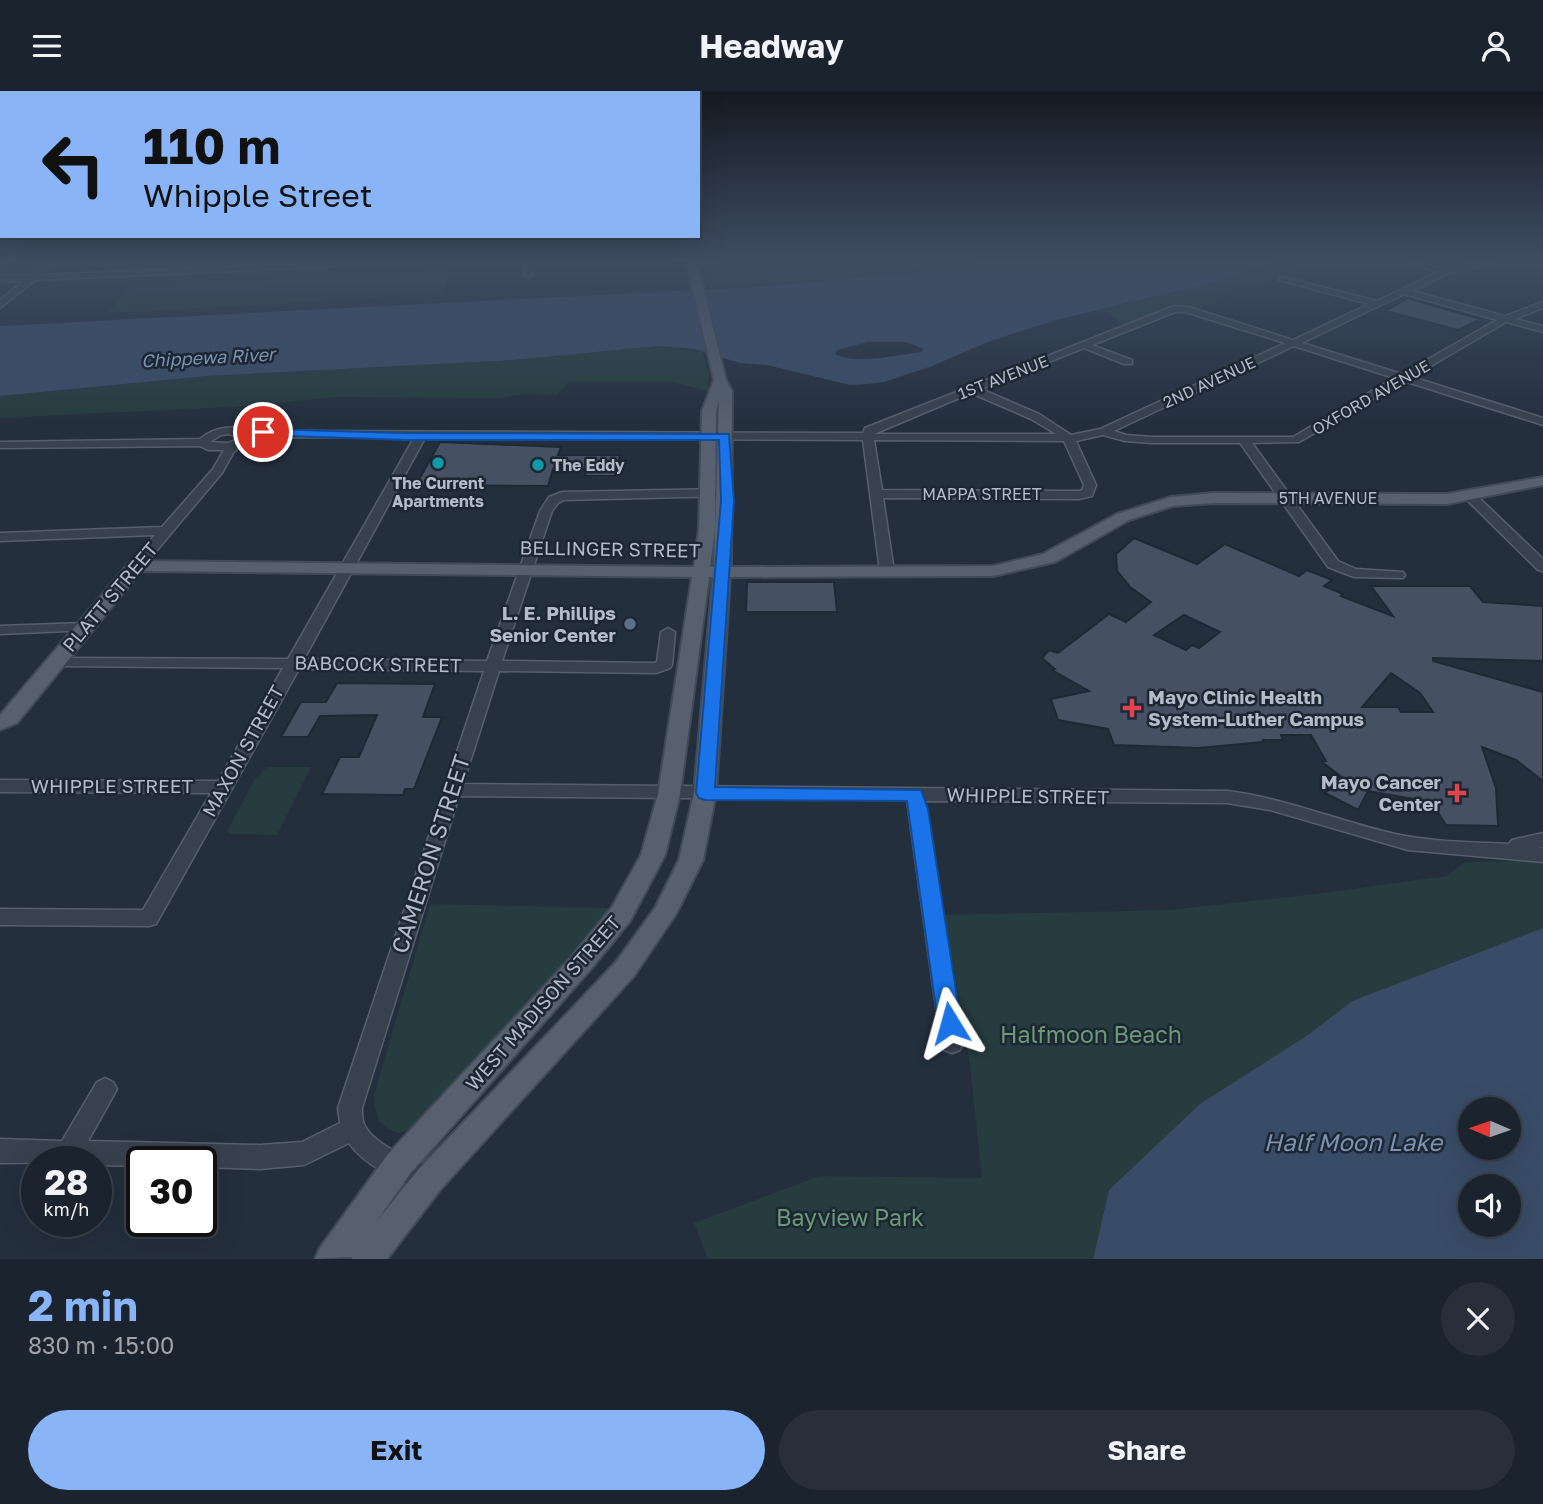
<!DOCTYPE html>
<html lang="en">
<head>
<meta charset="utf-8">
<style>
	:root { --surface:#1b232e; --page:#282f3a; --text:#f1f3f6; --muted:#a0a4aa; --line:#39404a; --accent:#8ab4f8 }
	body { margin:0; font-family:"Golos Text",sans-serif; background:var(--page); color:var(--text); height:100vh; display:flex; flex-direction:column; font-size:26px; white-space:nowrap }
	* { box-sizing:border-box; margin:0 }
	p { font-size:23px; color:var(--muted) }
	.icon { flex:none; width:38px; height:38px; fill:none; stroke:currentColor; stroke-width:2; stroke-linecap:round; stroke-linejoin:round }
	.map { position:relative; height:1168px; overflow:hidden }
	.sheet { display:flex; flex-direction:column; background:var(--surface); flex:1 }
	.sheet>* { flex:none }
	.hud { position:absolute; left:0px; top:0px; width:700px; height:147px; box-shadow:0 7px 28px #0002,0 0 0 2px var(--line); background:#8ab4f8; color:#111; overflow:hidden }
	.needle { width:46px; rotate:272deg }
	.buttons { position:absolute; left:1458px; top:1006px; display:grid; gap:14px }
	.buttons a { display:grid; place-items:center; width:63px; height:63px; border-radius:50%; background:var(--surface); box-shadow:0 7px 28px #0002,0 0 0 2px var(--line); font-size:35px }
	.speed { position:absolute; left:21px; top:1055px; display:flex; gap:14px; font-size:35px; font-weight:700; text-align:center }
	.speed>* { display:grid; place-content:center; width:91px; height:91px; border-radius:50%; background:var(--surface); box-shadow:0 7px 28px #0002,0 0 0 2px var(--line); line-height:1 }
	.speed small { font-size:18px; font-weight:400 }
	.speed .limit { border:4px solid #111; border-radius:10px; background:#fff; color:#111 }
	.pin { position:absolute; display:grid; place-items:center; width:60px; height:60px; color:#fff; margin:-30px; border:4px solid #fff; border-radius:50%; box-shadow:0 2px 7px #0007 }
	.me { position:absolute; width:77px; margin:-38px; rotate:352deg; stroke-linejoin:round; filter:drop-shadow(0 0 5px #0008) }
	.turn { display:flex; align-items:center; gap:24px; height:147px; padding:0 28px; font-size:32px }
	.turn .icon { width:91px; height:91px; stroke-width:2.5 }
	.turn b { display:block; font-size:49px; line-height:60px }
	.round { display:grid; place-items:center; flex:none; width:74px; height:74px; border-radius:37px; background:var(--page) }
	.overview { display:flex; align-items:center; justify-content:space-between; height:119px; padding:0 28px }
	h1 { font-size:42px; font-weight:700; line-height:52px; color:var(--accent) }
	.primary-button { display:flex; gap:14px; margin-top:auto; padding:14px 28px }
	.primary-button a { flex:1; height:80px; border-radius:42px; background:var(--accent); color:#111; font-size:28px; font-weight:700; line-height:80px; text-align:center }
	.primary-button a+a { background:var(--page); color:var(--text) }
	header { display:flex; justify-content:space-between; align-items:center; height:91px; padding:0 28px; background:var(--surface); font-size:32px; font-weight:700 }
	.map>svg:first-child { display:block }
	.green { fill:#263c3f }
	.water { fill:#394c67; fill-rule:evenodd }
	.building { fill:#455162; stroke:#1f2835; stroke-width:2; fill-rule:evenodd }
	.lines { fill:none; stroke-linecap:round; stroke-linejoin:round }
	.minor-casing { stroke:#565f6c; stroke-width:3 }
	.major-casing { stroke:#414a57; stroke-width:4 }
	.minor { fill:#38414e; fill-rule:evenodd }
	.major { fill:#56606e; fill-rule:evenodd }
	.route { fill:#1a73e8; stroke:#114b97; stroke-width:2 }
	.culture-dot { fill:#0f9aa8; stroke:#1d2633; stroke-width:2.5 }
	.service-dot { fill:#5c6f8a; stroke:#1d2633; stroke-width:2.5 }
	.health-dot { fill:#e0444e; stroke:#1d2633; stroke-width:2.5 }
	.labels { text-anchor:middle; stroke-width:5; stroke-linejoin:round; paint-order:stroke }
	.far-street-label { font-size:16px; fill:#b4bcc9; stroke:#1d2633 }
	.far-poi-label { font-size:16px; font-weight:bold; fill:#b4bcc9; stroke:#1d2633; text-anchor:start }
	.far-water-label { font-size:18px; font-style:italic; fill:#7c92b1; stroke:#1d2633 }
	.street-label { font-size:19px; fill:#b4bcc9; stroke:#1d2633 }
	.poi-label { font-size:19px; font-weight:bold; fill:#b4bcc9; stroke:#1d2633; text-anchor:end }
	.near-street-label { font-size:23px; fill:#b4bcc9; stroke:#1d2633 }
	.near-park-label { font-size:23px; fill:#6b9a76; stroke:#1d2633 }
	.near-water-label { font-size:24px; font-style:italic; fill:#7c92b1; stroke:#1d2633 }
</style>
</head>
<body>
<header><svg class="icon" aria-label="menu" viewBox="0 0 24 24"><path d="M4 6h16M4 12h16M4 18h16"/></svg>Headway<svg class="icon" aria-label="person" viewBox="0 0 24 24"><circle cx="12" cy="8" r="4"/><path d="M4 21q1-7 8-7t8 7"/></svg></header>
<div class="map">
<svg width="1543" height="1168" viewBox="0 0 1543 1168">
	<rect width="100%" height="100%" fill="#242f3e"/>
	<path class="green" d="M0,168H55L33,187L0,188Z
		M701,168H1001L872,186L709,198Z
		M1285,168H1328L1196,218L1171,217L1125,234L1101,218L1217,190Z
		M449,179L445,203L108,222L130,196Z
		M658,255L702,261L709,283L708,300L672,291H569L556,304L523,303L501,307L334,306L250,315L0,327V305L207,285L513,269Z
		M267,676H311L277,744L230,743L227,740L255,688Z
		M1543,770V837L1352,910L1109,1099L1093,1168H708L694,1132L819,1085L982,1087L970,974L945,824L1168,819L1316,803L1447,785L1465,771Z
		M430,813L612,817L552,890L411,1039L398,1042C379,1036 374,1023 374,1004Z"/>
	<path class="water" d="M1001,168H1285L1217,190L1056,229L990,250L932,275L884,291L868,293L850,294L767,274L740,272L694,258L658,255L513,269L207,285L0,305V235L754,196L901,183ZM868,251H906L924,258L921,261C899,264 854,274 835,263L837,259Z
		M1543,837V1168H1093L1109,1099L1200,1013L1308,944L1352,910ZM1470,1018H1508V1057H1470ZM1470,1096H1508V1134H1470Z"/>
	<path class="building" d="M1408,207L1441,217L1481,228L1458,239L1386,220Z
		M440,351L561,356L558,364H620L615,385H585L587,378H553L548,395L416,394Z
		M1134,447L1197,473L1225,453L1299,485L1307,479L1332,489L1324,495L1343,503L1341,505L1393,525L1371,495H1470L1483,511L1543,515V570L1433,567V570L1543,601V690L1516,669L1482,656L1496,697L1498,735L1446,734L1431,711L1368,700L1358,719L1325,702L1344,688L1322,671L1326,670L1311,644H1281L1283,649H1263L1264,651L1198,657L1114,654L1108,638L1058,629L1051,608L1089,600L1052,579L1055,578L1042,567L1049,559L1058,562L1109,523L1126,531L1151,511L1130,496L1117,480L1116,463ZM1184,524L1220,541L1199,557L1192,554L1186,559L1154,544ZM1391,582L1420,602L1433,621H1401L1398,616H1362Z
		M747,491H834L837,521H746Z
		M337,592L435,593L423,626H442L414,698H405L403,704L322,703L340,666H359L377,624L320,625L308,646H281L301,611H326Z"/>
	<g class="lines">
		<defs>
			<path id="minor" d="M50,168H59L42,184L392,168H457L453,170L35,189L0,217V209L24,190L0,191V185L31,184Z
				M526,168H534L532,184L528,187L524,184Z
				M1399,168C1416,168 1434,179 1449,177C1469,175 1486,168 1506,168L1447,183L1412,200L1505,225L1543,211V217L1515,228L1543,235V241L1506,231L1412,286L1543,327V334L1404,290L1299,351L1252,352L1338,470L1356,478L1403,481L1405,484L1403,487L1354,486L1328,476L1240,352H1152L1125,350L1103,344L1076,350L1096,394L1092,405L1079,408L883,407L894,480L887,484L880,480L863,349L425,347L304,568L487,570L540,420L549,406L562,401L722,398L728,402L726,405L564,409L558,412L552,420L502,570L654,572L657,571L661,541L668,537L675,541L672,574L670,577L656,582L499,580L463,693L1227,700C1285,707 1338,730 1395,743C1433,751 1471,751 1509,753L1512,749L1543,742V756L1538,757H1543V771L1408,759L1270,719L1227,712L925,710L963,952L960,959L952,962L944,959L941,952L907,709L459,705L362,1017C362,1022 362,1029 364,1033C373,1055 418,1071 438,1080L441,1089L438,1098L429,1101C402,1090 366,1077 349,1052L304,1074L260,1078L201,1076V1071H142V1075L96,1074V1071L0,1072V1048L62,1050L97,991L105,987L113,991L117,998L88,1050L260,1054L302,1051L340,1032L338,1017L484,580L299,578L156,833L149,835L0,834V818L143,819L211,702L0,701V689L218,690L283,577L57,575L52,573L49,570L52,567L288,568L414,347L298,346L261,349L240,355L233,362L222,382L141,478L136,479L129,475L155,444L0,450V442L162,436L213,378L224,359H208L200,355L0,357V351L200,348C214,336 239,331 252,345L298,340L863,342L865,337L1174,215L1189,216L1293,249L1369,213L1279,189V185L1377,210L1438,181ZM1404,203L1497,229L1402,283L1302,252ZM1175,221H1185L1285,252L1100,338L1071,344L1039,323L981,298L1084,257L1124,273H1132V269L1092,254ZM1294,255L1394,287L1293,346H1152L1126,344L1114,340ZM971,302L1031,328L1056,343H874ZM229,343L240,346L239,348L228,352L210,351L221,344ZM874,349L1064,350L1084,394L1082,399L1079,400L882,399Z
				M1470,401L1474,402L1543,468V480L1538,479L1466,408L1464,405Z
				M85,532L90,533L92,536L90,539L0,543V535Z"/>
			<path id="major" d="M686,168H696L726,289L732,300L731,476L993,475L1043,463L1117,423L1171,406L1214,402L1447,403L1543,386V394L1447,413L1214,412L1173,415L1129,429L1055,471L993,485L730,486L716,702L703,769L676,823L634,885L440,1099L387,1168H351L352,1166L315,1168L320,1157L388,1063L573,864L612,816L641,764L658,703L692,486L141,480L17,632L0,639V624L130,471L136,470L694,476L699,438L702,320L714,289ZM719,309L714,476H710L715,438L716,320ZM709,486H713L694,702L679,769L655,817L616,871L418,1079L376,1131L410,1083L591,878L630,830L665,764L680,703Z"/>
		</defs>
		<use href="#minor" class="minor-casing"/>
		<use href="#major" class="major-casing"/>
		<use href="#minor" class="minor"/>
		<use href="#major" class="major"/>
	</g>
	<linearGradient id="sky" x2="0" y2="1"><stop stop-color="#141a22"/><stop offset="0.51" stop-color="#3f4d63"/><stop offset="1" stop-color="#3f4d63" stop-opacity="0"/></linearGradient>
	<rect width="1543" height="332" fill="url(#sky)"/>
	<path class="route" d="M263,338L404,342L729,343L734,410L715,696L921,699L928,718L961,932L957,938L950,941L942,938L938,932L907,710L705,709L699,707L696,702L721,410L719,349H404L259,344V339Z"/>
	<g class="culture-dot">
		<circle cx="438" cy="372" r="7"/>
		<circle cx="538" cy="374" r="7"/>
	</g>
	<circle class="service-dot" cx="630" cy="533" r="7"/>
	<g class="health-dot">
		<path d="M1128.5 606.5h7v7h7v7h-7v7h-7v-7h-7v-7h7z"/>
		<path d="M1453.5 691.5h7v7h7v7h-7v7h-7v-7h-7v-7h7z"/>
	</g>
	<g class="labels">
		<g class="far-street-label">
			<text transform="translate(1003 286) rotate(-21)" y="6">1ST AVENUE</text>
			<text transform="translate(1209 291) rotate(-25)" y="6">2ND AVENUE</text>
			<text transform="translate(1371 306) rotate(-30)" y="6">OXFORD AVENUE</text>
			<text x="982" y="409">MAPPA STREET</text>
			<text x="1328" y="413">5TH AVENUE</text>
		</g>
		<g class="far-poi-label">
			<text x="552" y="380">The Eddy</text>
			<text x="438" y="398" text-anchor="middle">The Current<tspan x="438" dy="18">Apartments</tspan></text>
		</g>
		<g class="far-water-label">
			<text transform="translate(208 267) rotate(-3)" y="6">Chippewa River</text>
		</g>
		<g class="street-label">
			<text transform="translate(610 458) rotate(1)" y="7">BELLINGER STREET</text>
			<text transform="translate(110 506) rotate(-50)" y="7">PLATT STREET</text>
			<text transform="translate(378 573) rotate(1)" y="7">BABCOCK STREET</text>
			<text transform="translate(243 660) rotate(-61)" y="7">MAXON STREET</text>
			<text x="112" y="702">WHIPPLE STREET</text>
			<text transform="translate(1028 705) rotate(1)" y="7">WHIPPLE STREET</text>
			<text transform="translate(543 912) rotate(-49)" y="7">WEST MADISON STREET</text>
		</g>
		<g class="poi-label">
			<text x="616" y="529">L. E. Phillips<tspan x="616" dy="22">Senior Center</tspan></text>
			<text x="1148" y="613" text-anchor="start">Mayo Clinic Health<tspan x="1148" dy="22">System-Luther Campus</tspan></text>
			<text x="1441" y="698">Mayo Cancer<tspan x="1441" dy="22">Center</tspan></text>
		</g>
		<g class="near-street-label">
			<text transform="translate(431 763) rotate(-72)" y="8">CAMERON STREET</text>
		</g>
		<g class="near-park-label">
			<text x="1091" y="952">Halfmoon Beach</text>
			<text x="850" y="1135">Bayview Park</text>
		</g>
		<g class="near-water-label">
			<text x="1353" y="1060">Half Moon Lake</text>
		</g>
	</g>
</svg>
<div class="buttons">
<a><svg class="needle" viewBox="-14 -14 28 28"><path d="M0-13l5 13h-10z" fill="#e53935"/><path d="M0 13l5-13h-10z" fill="#a0a4aa"/></svg></a>
<a><svg class="icon" aria-label="sound" viewBox="0 0 24 24"><path d="M4 9h4l5-4v14l-5-4H4zM17 9q2 3 0 6"/></svg></a>
</div>
<div class="speed"><div>28<small>km/h</small></div><div class="limit">30</div></div>
<div class="pin" style="left:263px;top:341px;background:#d93025"><svg class="icon" aria-label="arrive" viewBox="0 0 24 24"><path d="M6 21V4h12l-3 4 3 4H6"/></svg></div>
<svg class="me" style="left:950px;top:932px" viewBox="-20 -20 40 40"><path d="M0-17L14 15 0 8-14 15z" fill="#1a73e8" stroke="#fff" stroke-width="4"/></svg>
<div class="hud">
<div class="turn"><svg class="icon" aria-label="left" viewBox="0 0 24 24"><path d="M17 20v-9H6M10 6l-5 5 5 5"/></svg><div><b>110 m</b>Whipple Street</div></div>
</div>
</div>
<section class="sheet">
<div class="overview"><div><h1>2 min</h1><p>830 m · 15:00</p></div><a class="round"><svg class="icon" aria-label="close" viewBox="0 0 24 24"><path d="M6 6l12 12M18 6L6 18"/></svg></a></div>
<div class="primary-button"><a>Exit</a><a>Share</a></div>
</section>
</body>
</html>
